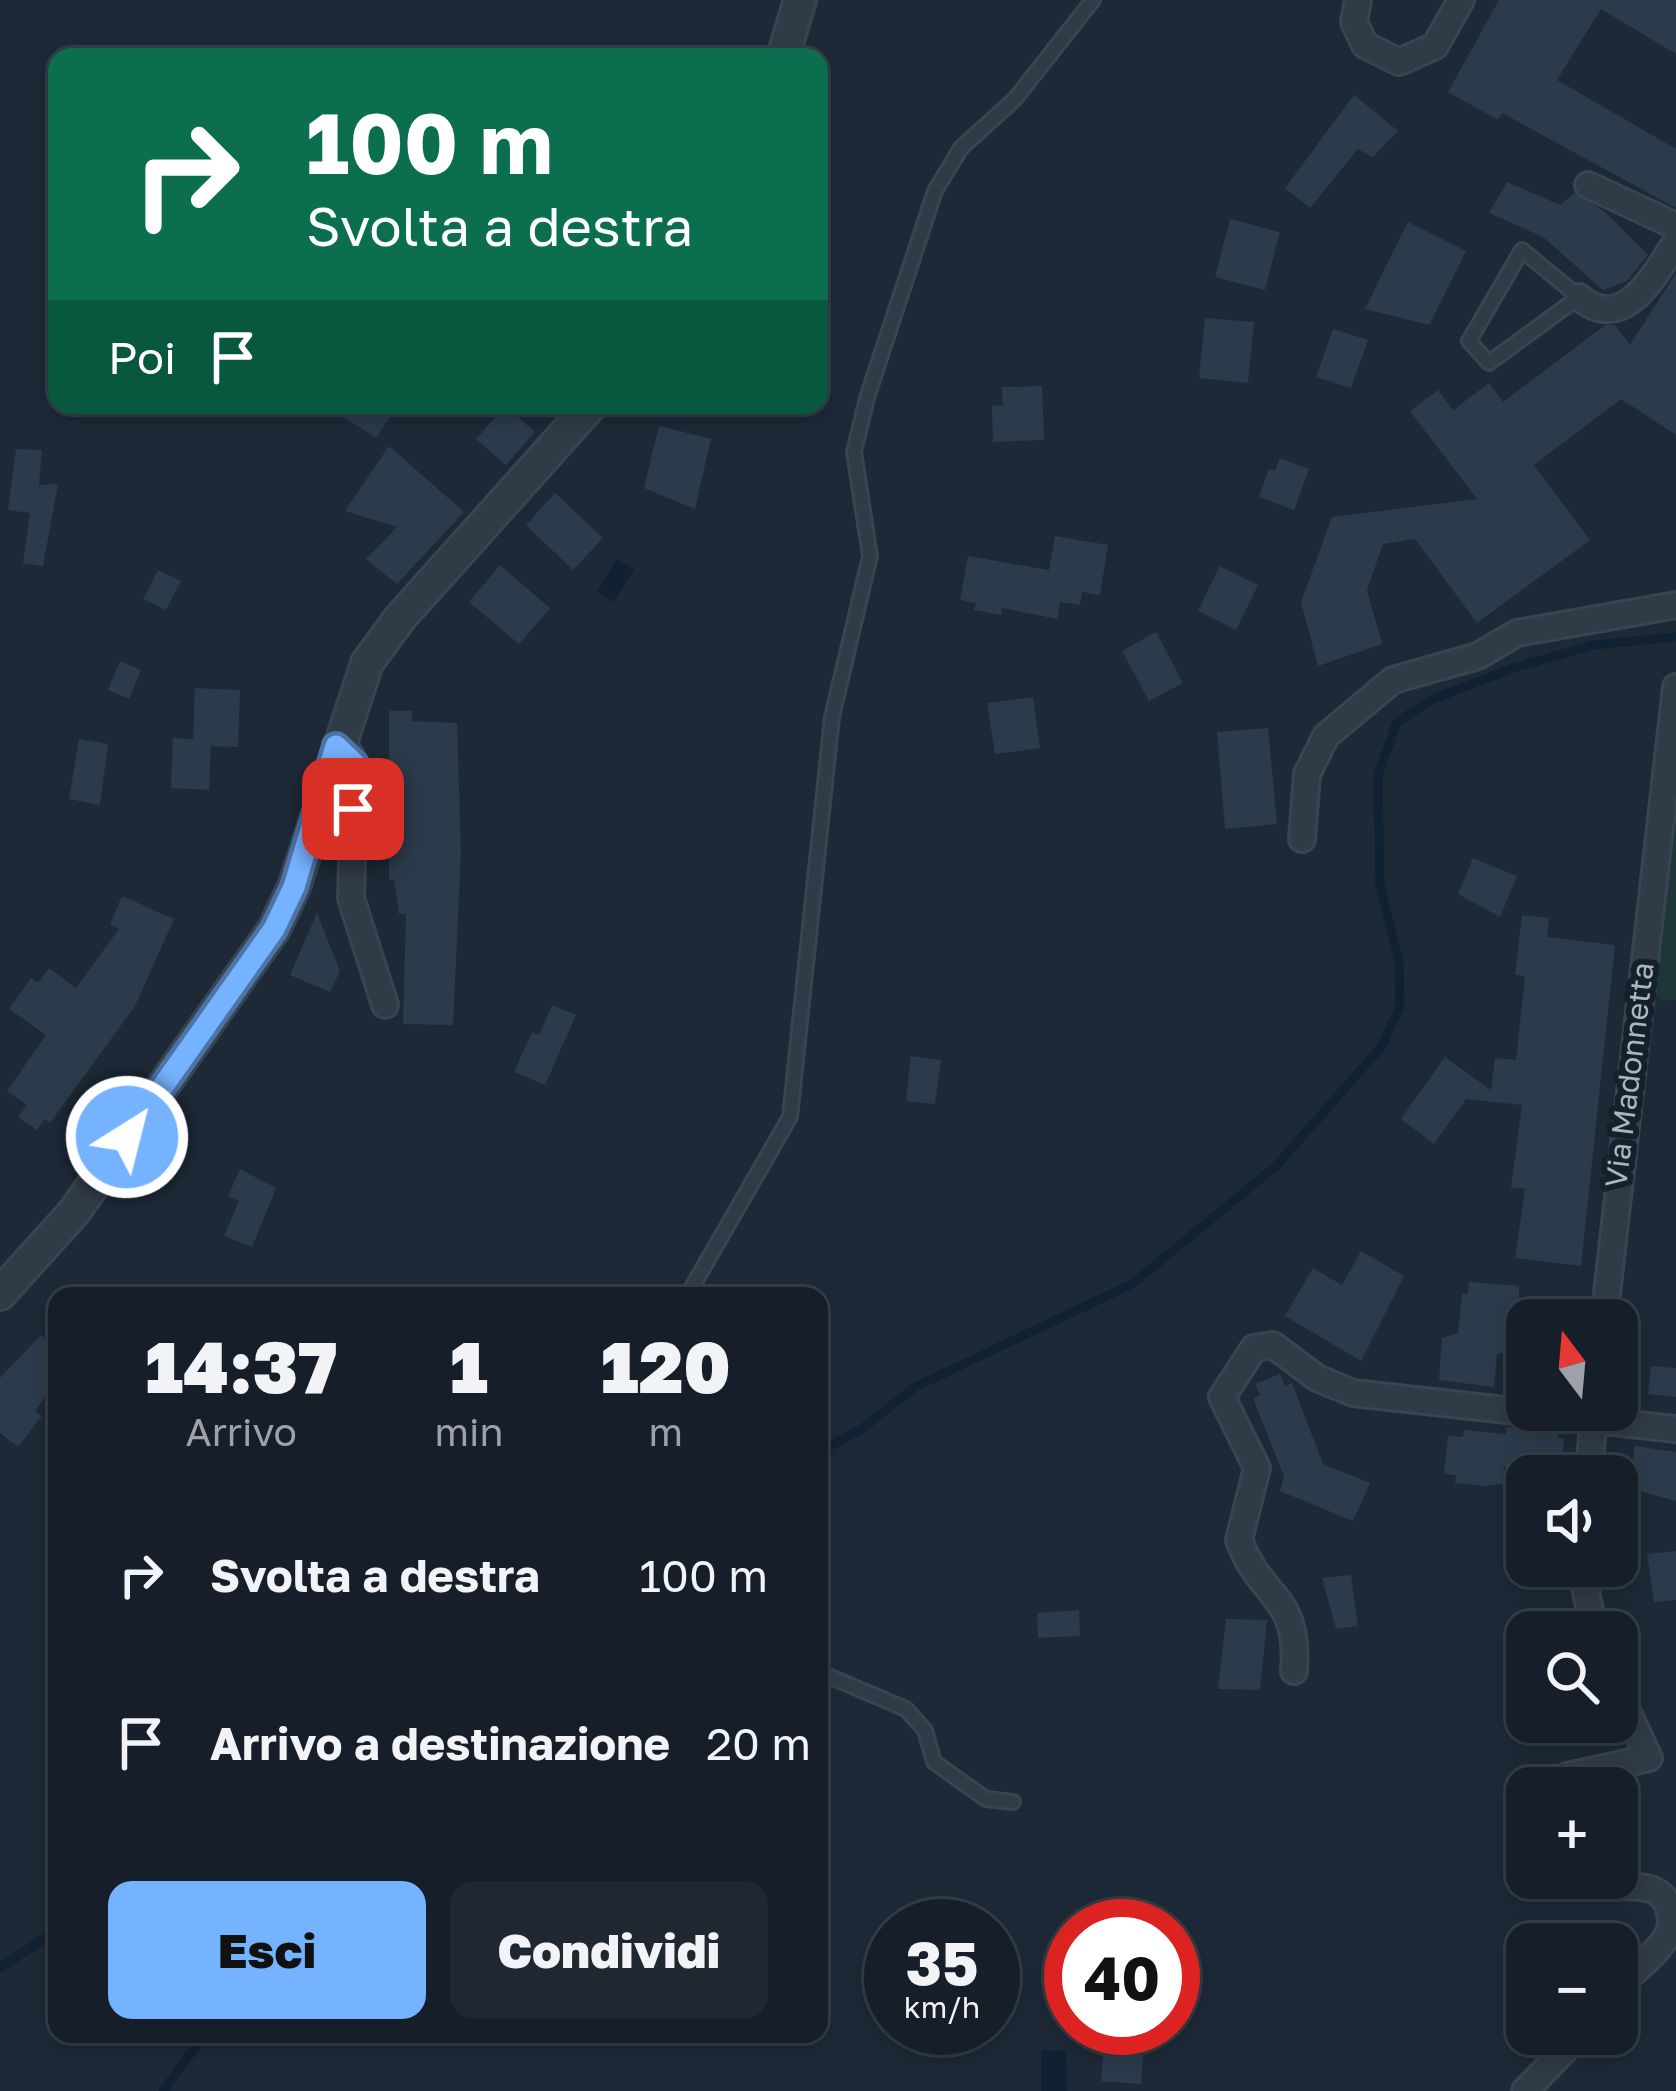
<!DOCTYPE html>
<html lang="it">
<head>
<meta charset="utf-8">
<style>
	:root { --surface:#161f29; --page:#1f2731; --text:#f1f3f6; --muted:#9ea2a8; --line:#353d46; --accent:#75b2ff }
	body { margin:0; font-family:"Golos Text",sans-serif; background:var(--page); color:var(--text); height:100vh; display:flex; flex-direction:column; font-size:45px; white-space:nowrap }
	* { box-sizing:border-box; margin:0 }
	p { font-size:39px; color:var(--muted) }
	.icon { flex:none; width:66px; height:66px; fill:none; stroke:currentColor; stroke-width:2; stroke-linecap:round; stroke-linejoin:round }
	.map { position:relative; flex:1; overflow:hidden }
	.panel { position:absolute; left:48px; top:1287px; width:780px; height:756px; display:flex; flex-direction:column; background:var(--surface); border-radius:24px; box-shadow:0 6px 18px #0003,0 0 0 3px var(--line) }
	.panel>* { flex:none }
	.top-card { position:absolute; left:48px; top:48px; width:780px; height:366px; border-radius:24px; box-shadow:0 6px 18px #0003,0 0 0 3px var(--line); background:#0b6e4f; color:#fff; overflow:hidden }
	.needle { width:78px; rotate:344deg }
	.tools { position:absolute; left:1506px; top:1299px; display:grid; gap:24px }
	.tools a { display:grid; place-items:center; width:132px; height:132px; border-radius:24px; background:var(--surface); box-shadow:0 6px 18px #0003,0 0 0 3px var(--line); font-size:60px }
	.speed { position:absolute; left:864px; top:1899px; display:flex; gap:24px; font-size:60px; font-weight:700; text-align:center }
	.speed>* { display:grid; place-content:center; width:156px; height:156px; border-radius:50%; background:var(--surface); box-shadow:0 6px 18px #0003,0 0 0 3px var(--line); line-height:1 }
	.speed small { font-size:30px; font-weight:400 }
	.speed .limit { border:18px solid #d22; background:#fff; color:#111 }
	.pin { position:absolute; display:grid; place-items:center; width:102px; height:102px; color:#fff; margin:-51px; border-radius:24px; box-shadow:0 6px 18px #0006 }
	.me { position:absolute; width:132px; margin:-66px; rotate:36deg; stroke-linejoin:round; filter:drop-shadow(0 0 9px #0008) }
	.turn { display:flex; align-items:center; gap:42px; height:252px; padding:0 60px; font-size:54px }
	.turn .icon { width:156px; height:156px; stroke-width:2.5 }
	.turn b { display:block; font-size:84px; line-height:102px }
	.then { display:flex; align-items:center; height:114px; padding:0 60px; background:#0003; gap:24px; font-size:45px }
	.eta { display:flex; justify-content:space-evenly; align-items:center; height:204px; text-align:center }
	.eta b { font-size:72px; font-weight:800; line-height:84px }
	.action { display:flex; gap:24px; margin-top:auto; padding:24px 60px }
	.action a { flex:1; height:138px; border-radius:24px; background:var(--accent); color:#111; font-size:48px; font-weight:800; line-height:138px; text-align:center }
	.action a+a { background:var(--page); color:var(--text) }
	ul { padding:0; list-style:none }
	li { display:flex; align-items:center; gap:36px; height:168px; padding:0 60px }
	li div { flex:1 }
	li b { display:block; font-size:45px }
	li em { font-style:normal }
	.map>svg:first-child { display:block }
	.green { fill:#1f3638 }
	.water { fill:#102134 }
	.lines { fill:none; stroke-linecap:round; stroke-linejoin:round }
	.stream { stroke:#102134; stroke-width:9 }
	.building { fill:#2b3b4b }
	.service-casing { stroke:#394451; stroke-width:18 }
	.minor-casing { stroke:#394451; stroke-width:30 }
	.tertiary-casing { stroke:#394451; stroke-width:36 }
	.service { stroke:#303b47; stroke-width:12 }
	.minor { stroke:#303b47; stroke-width:24 }
	.tertiary { stroke:#303b47; stroke-width:30 }
	.route-casing { stroke:#4c74a6; stroke-width:30 }
	.route { stroke:#75b2ff; stroke-width:21 }
	.labels { text-anchor:middle; stroke-width:12; stroke-linejoin:round; paint-order:stroke }
	.street-label { font-size:30px; fill:#a9b6c5; stroke:#16202b }
</style>
</head>
<body>
<div class="map">
<svg width="1676" height="2091" viewBox="0 0 1676 2091">
	<rect width="100%" height="100%" fill="#1d2937"/>
	<path class="green" d="M1676,804V1000L1663,1001L1655,995Z"/>
	<path class="water" d="M617,559L634,569L614,602L597,592Z
		M1041,2050L1066,2051L1067,2091H1041Z"/>
	<g class="lines">
		<path class="stream" d="M819,1452L863,1428L915,1387L1132,1284L1276,1166L1382,1046L1400,1006L1399,963L1380,885L1378,775L1397,722L1431,700L1513,668L1594,645L1676,637
			M0,1968L57,1930
			M163,2091L205,2034"/>
	</g>
	<path class="building" d="M1499,0H1676V54L1601,9L1557,80L1676,149V208L1502,113L1498,120L1448,92Z
		M1354,95L1398,131L1373,157L1358,149L1310,208L1285,188Z
		M1507,182L1560,205L1574,193L1604,211L1648,255L1627,281L1603,290L1543,237L1489,213Z
		M1230,219L1280,232L1265,290L1215,277Z
		M1408,222L1466,251L1429,325L1365,309Z
		M1676,273V435L1621,399L1534,465L1590,540L1477,623L1415,539L1383,544L1367,590L1382,644L1318,666L1301,602L1332,517L1477,499L1410,411L1438,390L1453,410L1489,383L1503,402L1605,325H1615L1630,345Z
		M1205,318L1254,322L1248,383L1199,378Z
		M1333,329L1368,340L1351,388L1316,377Z
		M1042,386L1044,440L993,442L992,406L1003,405L1002,387Z
		M325,405H398L376,438Z
		M505,406L535,432L506,465L476,439Z
		M659,426L711,439L695,509L644,488Z
		M389,446L464,512L397,584L366,559L397,527L345,511Z
		M16,449L42,450L39,485L58,484L43,566L23,563L30,513L8,510Z
		M1280,458L1309,469L1294,510L1259,497L1269,469L1275,471Z
		M555,493L603,538L573,570L526,525Z
		M1055,536L1108,545L1100,595L1082,592L1080,605L1060,602L1057,619L1002,608L1001,615L974,610L976,603L960,600L968,556L1049,570Z
		M500,565L550,608L519,644L469,602Z
		M1220,566L1258,585L1236,630L1198,611Z
		M158,570L181,581L166,610L143,599Z
		M1156,632L1183,683L1149,701L1122,651Z
		M120,661L141,670L129,699L108,690Z
		M195,688L240,690L238,747L211,746L209,790L171,788L173,738L193,739Z
		M1033,697L1040,748L995,754L987,703Z
		M389,711H412V721L457,723L461,852L453,1025L403,1024L406,914H399L394,880H389Z
		M1268,728L1277,824L1225,829L1217,732Z
		M79,739L108,744L100,805L69,799Z
		M1473,858L1517,876L1500,917L1458,894Z
		M122,896L174,919L135,1006L50,1123L45,1119L37,1130L18,1117L27,1105L7,1091L46,1035L9,1009L31,978L38,983L49,968L76,988L119,929L110,924Z
		M317,913L340,971L330,992L290,975Z
		M1522,915L1549,918L1547,937L1615,945L1581,1266L1515,1258L1525,1189L1511,1187L1522,1105L1466,1099L1434,1144L1401,1119L1445,1057L1491,1090L1495,1058L1516,1060L1525,976L1515,975Z
		M552,1005L576,1015L545,1085L514,1072L532,1032L539,1035Z
		M911,1056L941,1060L935,1104L906,1101Z
		M240,1169L276,1188L252,1247L224,1236L239,1201L228,1196Z
		M1361,1251L1404,1276L1361,1361L1285,1316L1313,1268L1342,1285Z
		M1469,1282L1519,1286L1520,1350L1497,1354L1494,1387L1439,1380L1442,1338L1458,1333L1462,1294H1468Z
		M41,1335L57,1347V1380L35,1411L42,1416L18,1447L0,1433V1378Z
		M1651,1366L1676,1368V1397L1648,1394Z
		M1280,1374L1285,1386L1292,1383L1323,1464L1370,1483L1353,1521L1280,1491L1284,1477L1253,1398L1260,1395L1255,1384Z
		M1507,1427L1558,1432V1438L1564,1439L1561,1468L1547,1466L1546,1472L1504,1467L1503,1484L1484,1486L1455,1483L1456,1475L1444,1474L1448,1436L1463,1437L1464,1430L1506,1434Z
		M1635,1446L1676,1452V1501L1629,1488Z
		M1676,1551V1600L1654,1602L1647,1554Z
		M1351,1575L1358,1626L1336,1629L1322,1578Z
		M1079,1610L1080,1636L1038,1638L1037,1613Z
		M1226,1619L1267,1620L1260,1690L1218,1689Z
		M1104,2043L1144,2046L1141,2084L1101,2081Z"/>
	<g class="lines">
		<defs>
			<path id="service" d="M1522,250L1579,297L1489,363L1469,341Z
				M687,1296L790,1117L832,717L870,556L854,452L867,398L935,191L961,148L1015,99L1093,0
				M819,1672L906,1709L925,1730L934,1762L986,1799L1013,1802"/>
			<path id="minor" d="M1358,0L1354,22L1365,45L1399,62L1435,46L1461,0
				M1588,185L1676,226
				M1579,297C1623,335 1654,276 1676,242
				M336,745L350,754L355,764L351,898L385,1005
				M1302,839L1307,774L1326,736L1393,680L1478,656L1517,633L1676,605
				M1604,1320L1676,687
				M1588,1476L1595,1410
				M1580,1566L1595,1632
				M1294,1671C1300,1594 1261,1600 1239,1540L1257,1468L1222,1397L1254,1348L1273,1345L1317,1378L1353,1393L1676,1429
				M1544,1788L1568,1776L1649,1758L1617,1689
				M1568,1878C1595,1900 1655,1869 1668,1906C1671,1916 1673,1924 1668,1934C1657,1955 1632,1971 1617,1989
				M1525,2091L1580,2034"/>
			<path id="tertiary" d="M783,57L800,0
				M0,1294L74,1212L274,929L294,887L367,663L400,618L591,405"/>
		</defs>
		<use href="#service" class="service-casing"/>
		<use href="#minor" class="minor-casing"/>
		<use href="#tertiary" class="tertiary-casing"/>
		<use href="#service" class="service"/>
		<use href="#minor" class="minor"/>
		<use href="#tertiary" class="tertiary"/>
	</g>
	<g class="lines">
		<defs>
			<path id="route" d="M127,1137L274,929L294,887L336,746L355,764L353,809"/>
		</defs>
		<use href="#route" class="route-casing"/>
		<use href="#route" class="route"/>
	</g>
	<g class="labels">
		<g class="street-label">
			<text transform="translate(1630 1075) rotate(-83)" y="10">Via Madonnetta</text>
		</g>
	</g>
</svg>
<div class="tools">
<a><svg class="needle" viewBox="-14 -14 28 28"><path d="M0-13l5 13h-10z" fill="#e53935"/><path d="M0 13l5-13h-10z" fill="#9ea2a8"/></svg></a>
<a><svg class="icon" aria-label="sound" viewBox="0 0 24 24"><path d="M4 9h4l5-4v14l-5-4H4zM17 9q2 3 0 6"/></svg></a>
<a><svg class="icon" aria-label="search" viewBox="0 0 24 24"><circle cx="10" cy="10" r="6"/><path d="M15 15l6 6"/></svg></a>
<a>+</a>
<a>−</a>
</div>
<div class="speed"><div>35<small>km/h</small></div><div class="limit">40</div></div>
<div class="pin" style="left:353px;top:809px;background:#d93025"><svg class="icon" aria-label="arrive" viewBox="0 0 24 24"><path d="M6 21V4h12l-3 4 3 4H6"/></svg></div>
<svg class="me" style="left:127px;top:1137px" viewBox="-20 -20 40 40"><circle r="17" fill="#75b2ff" stroke="#fff" stroke-width="3"/><path d="M0-11L8 9 0 5-8 9z" fill="#fff"/></svg>
<div class="top-card">
<div class="turn"><svg class="icon" aria-label="right" viewBox="0 0 24 24"><path d="M7 20v-9h11M14 6l5 5-5 5"/></svg><div><b>100 m</b>Svolta a destra</div></div>
<div class="then">Poi<svg class="icon" aria-label="arrive" viewBox="0 0 24 24"><path d="M6 21V4h12l-3 4 3 4H6"/></svg></div>
</div>
<section class="panel">
<div class="eta">
<div><b>14:37</b><p>Arrivo</p></div>
<div><b>1</b><p>min</p></div>
<div><b>120</b><p>m</p></div>
</div>
<ul>
<li><svg class="icon" aria-label="right" viewBox="0 0 24 24"><path d="M7 20v-9h11M14 6l5 5-5 5"/></svg><div><b>Svolta a destra</b></div><em>100 m</em></li>
<li><svg class="icon" aria-label="arrive" viewBox="0 0 24 24"><path d="M6 21V4h12l-3 4 3 4H6"/></svg><div><b>Arrivo a destinazione</b></div><em>20 m</em></li>
</ul>
<div class="action"><a>Esci</a><a>Condividi</a></div>
</section>
</div>
</body>
</html>
